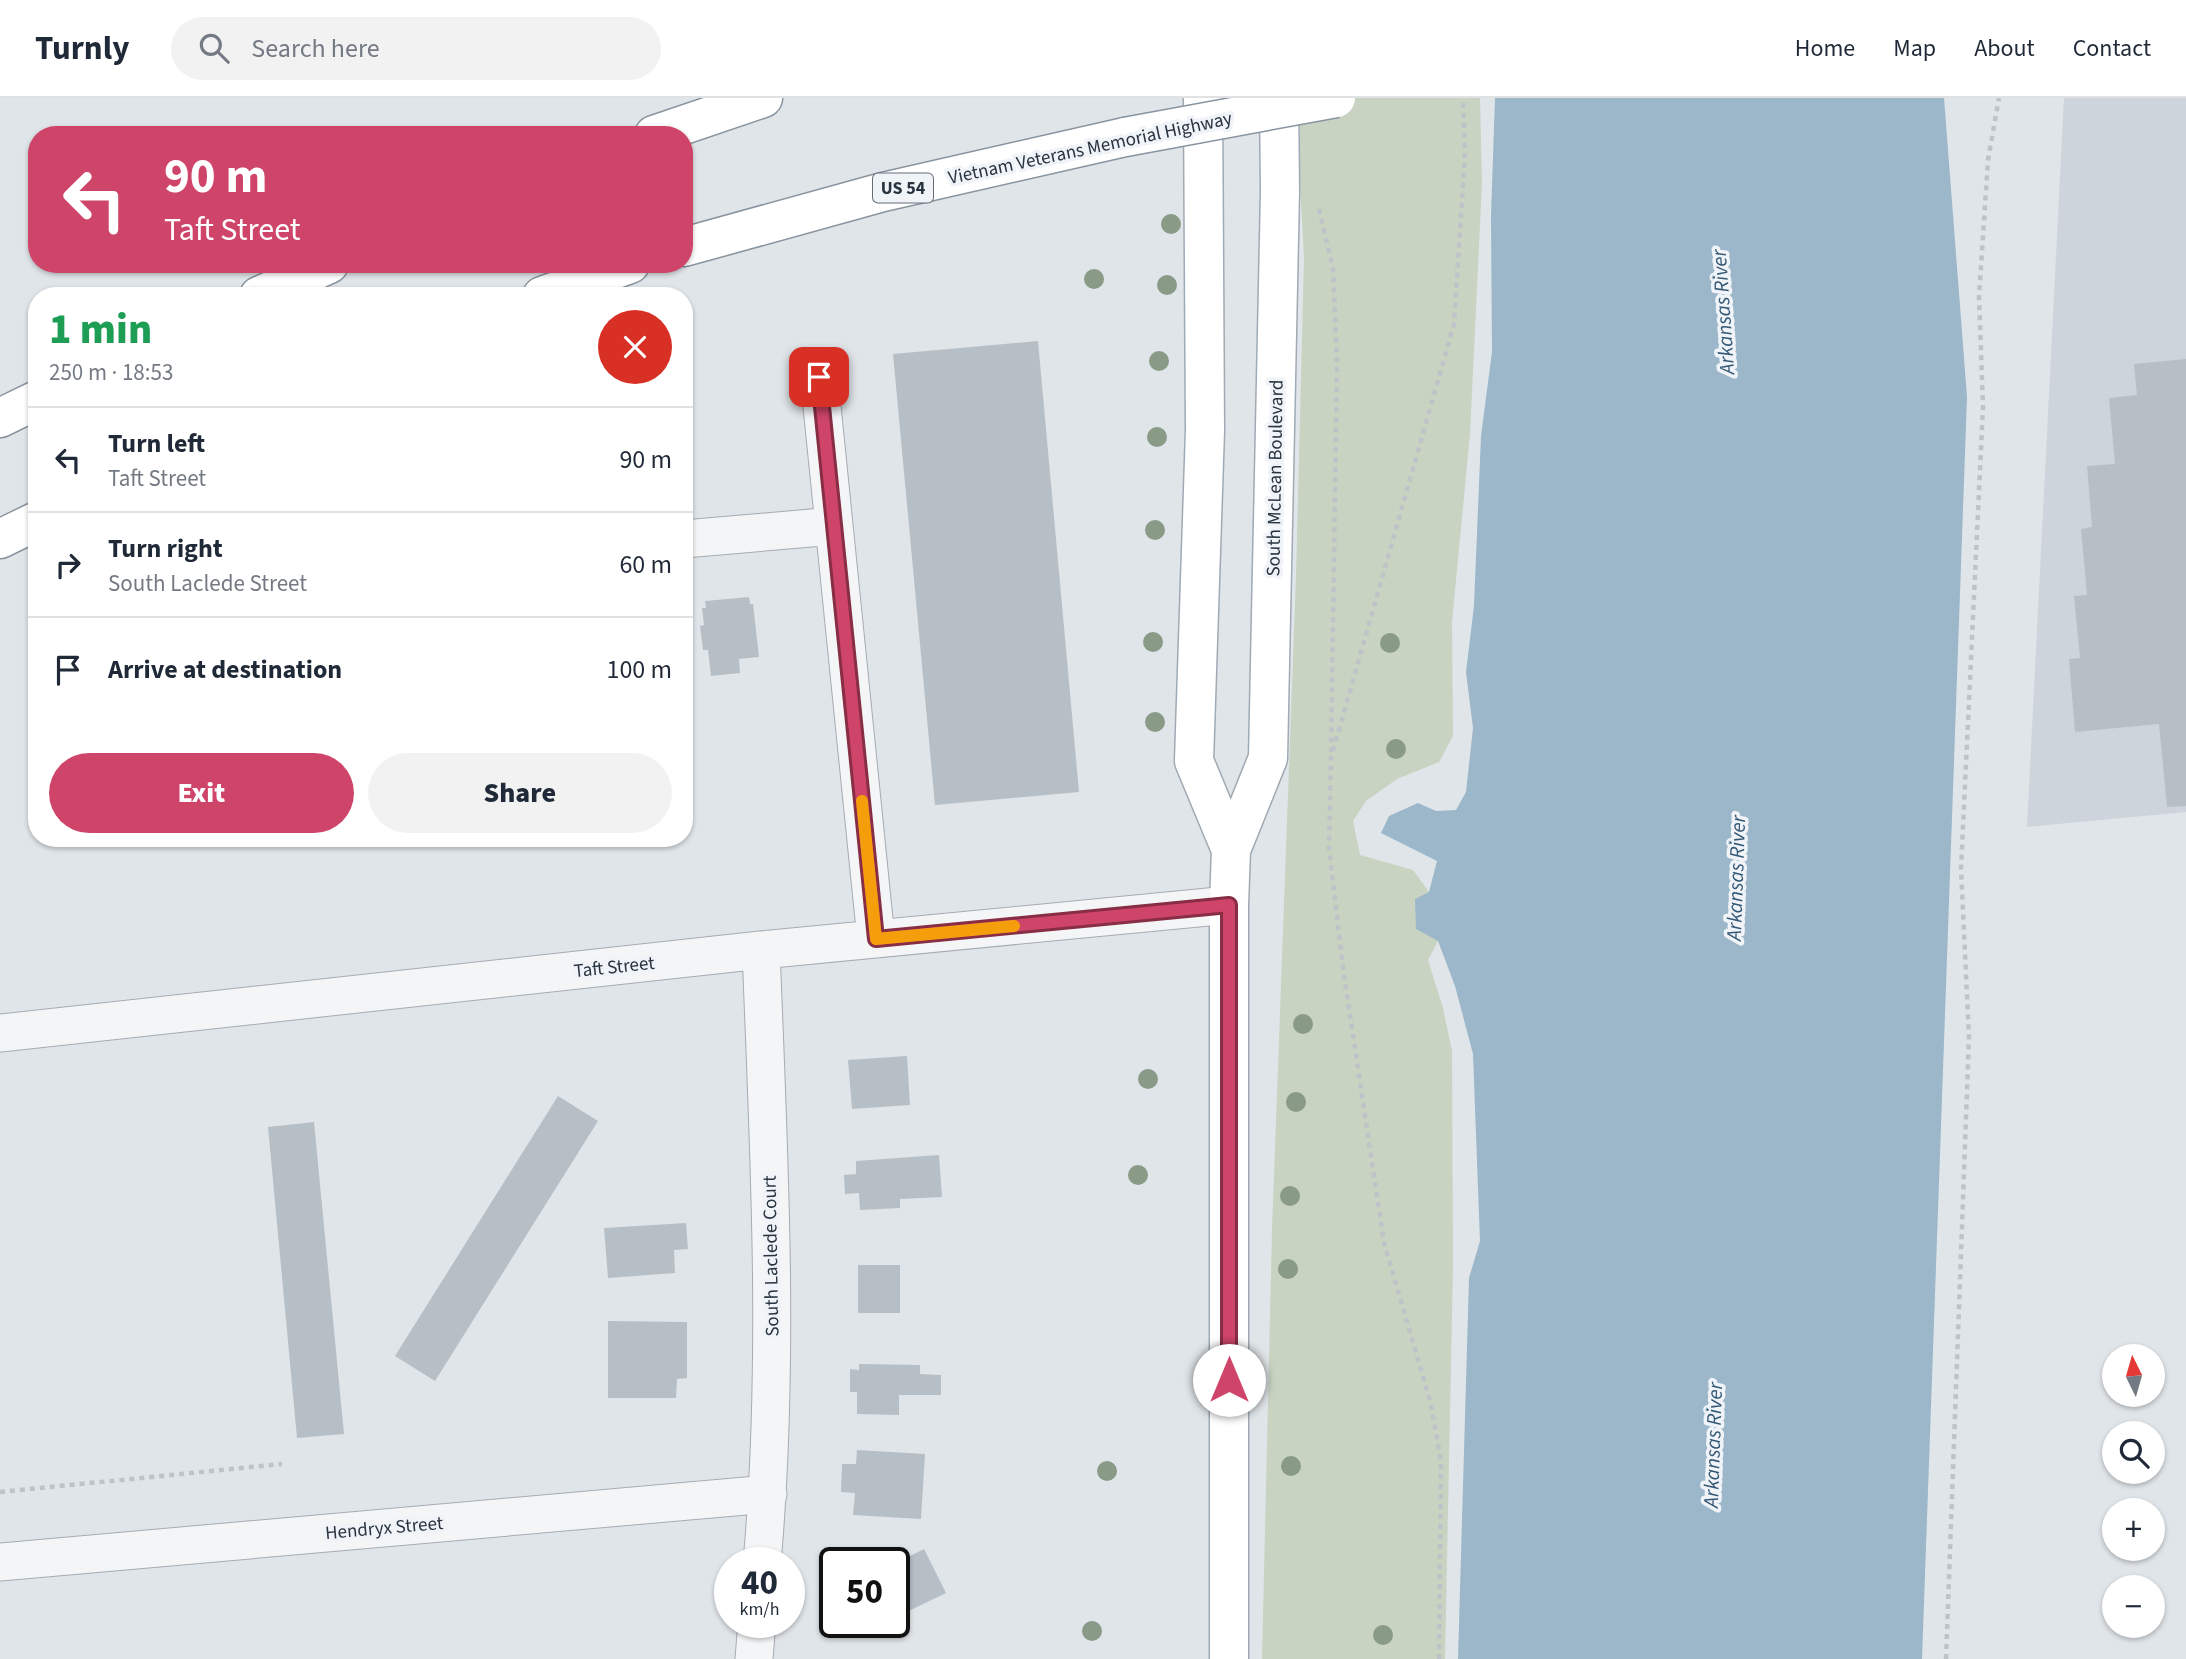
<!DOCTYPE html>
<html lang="en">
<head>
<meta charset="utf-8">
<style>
	:root { --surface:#fff; --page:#f2f2f3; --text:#1f2937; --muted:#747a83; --line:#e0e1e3; --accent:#cf4569 }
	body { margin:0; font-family:"Source Sans 3",sans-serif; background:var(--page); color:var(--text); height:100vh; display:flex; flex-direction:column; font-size:26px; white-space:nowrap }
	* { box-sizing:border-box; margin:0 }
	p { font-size:23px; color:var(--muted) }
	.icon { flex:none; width:38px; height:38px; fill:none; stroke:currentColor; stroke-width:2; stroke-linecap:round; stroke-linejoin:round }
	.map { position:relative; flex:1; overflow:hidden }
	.sheet { position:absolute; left:28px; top:189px; width:665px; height:560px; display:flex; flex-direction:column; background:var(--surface); border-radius:28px; box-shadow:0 2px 5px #0004 }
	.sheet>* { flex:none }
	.hud { position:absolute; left:28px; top:28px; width:665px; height:147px; border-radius:28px; box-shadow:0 2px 5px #0004; background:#cf4569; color:#fff; overflow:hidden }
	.needle { width:46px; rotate:355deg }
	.controls { position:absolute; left:2102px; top:1246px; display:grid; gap:14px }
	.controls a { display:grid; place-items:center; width:63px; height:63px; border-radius:50%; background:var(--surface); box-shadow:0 2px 5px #0004; font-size:35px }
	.speed { position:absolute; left:714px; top:1449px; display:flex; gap:14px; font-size:35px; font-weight:700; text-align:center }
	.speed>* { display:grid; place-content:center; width:91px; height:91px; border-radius:50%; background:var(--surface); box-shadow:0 2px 5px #0004; line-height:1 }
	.speed small { font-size:18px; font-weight:400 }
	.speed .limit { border:4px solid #111; border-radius:10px; background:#fff; color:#111 }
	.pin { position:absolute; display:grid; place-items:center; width:60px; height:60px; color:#fff; margin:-30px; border-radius:14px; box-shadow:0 4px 10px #0006 }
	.me { position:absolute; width:77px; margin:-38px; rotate:0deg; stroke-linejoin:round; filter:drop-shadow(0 0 5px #0008) }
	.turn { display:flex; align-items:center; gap:24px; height:147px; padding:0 21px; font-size:32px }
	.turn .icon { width:91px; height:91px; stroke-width:2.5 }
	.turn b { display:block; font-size:49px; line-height:60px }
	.round { display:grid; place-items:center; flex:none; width:74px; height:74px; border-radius:37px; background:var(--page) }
	.summary { display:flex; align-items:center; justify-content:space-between; height:119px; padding:0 21px }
	h1 { font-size:42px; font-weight:800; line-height:52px; color:#1e9e55 }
	.primary-button { display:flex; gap:14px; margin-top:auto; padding:14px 21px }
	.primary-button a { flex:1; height:80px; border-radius:42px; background:var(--accent); color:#fff; font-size:28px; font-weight:800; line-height:80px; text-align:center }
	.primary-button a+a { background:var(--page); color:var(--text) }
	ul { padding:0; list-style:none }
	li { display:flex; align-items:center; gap:21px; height:105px; padding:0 21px; border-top:2px solid var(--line) }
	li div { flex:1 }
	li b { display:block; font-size:26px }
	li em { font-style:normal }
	header { display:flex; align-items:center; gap:42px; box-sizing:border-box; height:98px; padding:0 35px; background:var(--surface); border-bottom:2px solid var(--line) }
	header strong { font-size:33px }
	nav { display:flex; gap:38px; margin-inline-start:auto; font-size:24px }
	.search { width:490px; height:63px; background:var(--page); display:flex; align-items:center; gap:18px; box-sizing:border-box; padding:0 24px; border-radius:38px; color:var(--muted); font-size:26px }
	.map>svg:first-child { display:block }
	.built { fill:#ced4db }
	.green { fill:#c8d3c1 }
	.water { fill:#9bb7c9 }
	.building { fill:#b7bfc6 }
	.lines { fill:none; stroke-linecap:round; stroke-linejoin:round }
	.minor-casing { stroke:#a5acb3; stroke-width:39 }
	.major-casing { stroke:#9faab5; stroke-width:41 }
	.highway-casing { stroke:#8894a0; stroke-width:41 }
	.path { stroke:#bec3c8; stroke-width:4.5; stroke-dasharray:5 5; stroke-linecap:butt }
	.minor { stroke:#f3f5f7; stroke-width:37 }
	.major { stroke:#fff; stroke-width:38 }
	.highway { stroke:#fff; stroke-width:38 }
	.highway-bridge-casing { stroke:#8894a0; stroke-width:41; stroke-linecap:butt }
	.highway-bridge { stroke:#fff; stroke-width:38 }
	.tree { fill:#899a87 }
	.route-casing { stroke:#872d44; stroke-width:18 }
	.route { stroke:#cf4569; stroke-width:12 }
	.slow { stroke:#f59e0b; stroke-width:12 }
	.labels { text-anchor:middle; stroke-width:7; stroke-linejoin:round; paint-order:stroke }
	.shield { fill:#f0f3f7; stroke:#656d78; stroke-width:2 }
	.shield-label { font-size:18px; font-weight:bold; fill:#293441 }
	.street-label { font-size:19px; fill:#293441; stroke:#f0f3f7 }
	.water-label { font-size:21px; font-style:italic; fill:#335875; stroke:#f0f3f7 }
</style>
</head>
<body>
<header>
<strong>Turnly</strong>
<div class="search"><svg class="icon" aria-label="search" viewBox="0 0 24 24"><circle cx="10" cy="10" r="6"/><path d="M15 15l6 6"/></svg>Search here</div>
<nav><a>Home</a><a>Map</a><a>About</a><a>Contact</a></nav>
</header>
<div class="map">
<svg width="2186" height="1561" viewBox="0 0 2186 1561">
	<rect width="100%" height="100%" fill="#e0e5e9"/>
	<path class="built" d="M2064,0H2186V714L2027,729Z"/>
	<path class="green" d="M1300,0H1480L1482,85L1470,336L1452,524L1453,638L1439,664L1397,681L1366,703L1353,723L1360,757L1413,772L1429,794L1438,843L1428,862L1443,910L1452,953L1453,1167L1445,1561H1262L1272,1132L1296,479L1304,161L1299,65Z"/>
	<path class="water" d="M1495,0H1944L1967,299L1922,1561H1458L1469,1180L1480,1143L1473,956L1455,888L1438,843L1416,831L1415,801L1429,794L1437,763L1381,735L1389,718L1418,705L1436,713L1456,712L1466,694L1473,630L1466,574L1474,508L1481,338L1492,254L1491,118Z"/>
	<path class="building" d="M1038,243L1079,694L935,707L893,256Z
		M2186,261V708L2167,709L2159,626L2075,634L2069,561L2080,560L2074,498L2087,497L2081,431L2092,429L2087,368L2115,366L2109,300L2137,297L2134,266Z
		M749,499L750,506H753L759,559L739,561L740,575L711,578L708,552H703L700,528L704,527L702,510H706L705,503Z
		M907,958L910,1007L852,1011L848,962Z
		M558,998L598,1023L435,1283L395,1258Z
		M314,1024L344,1336L297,1340L268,1029Z
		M939,1057L942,1099L900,1101V1110L860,1112L859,1095L845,1096L844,1077L856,1076V1063Z
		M686,1125L688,1151L674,1152L675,1175L608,1180L604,1130Z
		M858,1167H900V1215H858Z
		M608,1223L687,1224V1280L677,1281L676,1300H608Z
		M859,1266L920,1267V1276L941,1277V1297H899V1317L857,1316V1294H850V1271L859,1272Z
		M857,1352L925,1356L921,1421L853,1417L855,1395L841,1394L842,1366H856Z
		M924,1451L946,1495L894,1520V1466Z"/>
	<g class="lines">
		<defs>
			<path id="minor" d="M819,279L876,841
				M684,441L834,428
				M761,852C769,1056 780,1261 762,1465
				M0,935L761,852L1229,807
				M0,1464L768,1396
				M754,1561L757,1524"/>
			<path id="major" d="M1203,0L1205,332L1194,663L1231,752
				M1229,1561V807L1231,752L1268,660L1280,93L1279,0"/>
			<path id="highway" d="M654,37L763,0
				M684,149L883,94L1125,39
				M259,198L329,166
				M542,198L630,166
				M0,320L37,302
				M0,441L37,423"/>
		</defs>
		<use href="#minor" class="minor-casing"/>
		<use href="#major" class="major-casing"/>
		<use href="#highway" class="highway-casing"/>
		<path class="path" d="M1319,111L1333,170L1337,265L1331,654
			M0,1394L282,1366
			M1439,1561L1441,1364L1431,1306L1384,1145L1343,870L1329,750L1331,660L1454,226L1465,55L1463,0
			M1946,1561L1969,939L1961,771L1983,309L1979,199L1988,62L1999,0"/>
		<use href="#minor" class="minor"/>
		<use href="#major" class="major"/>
		<use href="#highway" class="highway"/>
		<defs>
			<path id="highway-bridge" d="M1125,39L1336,0"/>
		</defs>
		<use href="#highway-bridge" class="highway-bridge-casing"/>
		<use href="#highway-bridge" class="highway-bridge"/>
	</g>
	<g class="tree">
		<circle cx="1171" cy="126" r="10"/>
		<circle cx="1094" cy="181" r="10"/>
		<circle cx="1167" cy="187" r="10"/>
		<circle cx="1159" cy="263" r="10"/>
		<circle cx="1157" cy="339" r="10"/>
		<circle cx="1155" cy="432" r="10"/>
		<circle cx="1153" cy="544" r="10"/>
		<circle cx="1390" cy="545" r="10"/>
		<circle cx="1155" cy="624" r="10"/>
		<circle cx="1396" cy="651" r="10"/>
		<circle cx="1303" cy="926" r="10"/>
		<circle cx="1148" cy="981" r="10"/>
		<circle cx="1296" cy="1004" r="10"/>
		<circle cx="1138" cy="1077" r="10"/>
		<circle cx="1290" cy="1098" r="10"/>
		<circle cx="1288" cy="1171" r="10"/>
		<circle cx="1291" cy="1368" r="10"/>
		<circle cx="1107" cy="1373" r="10"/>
		<circle cx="1092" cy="1533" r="10"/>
		<circle cx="1383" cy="1537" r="10"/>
	</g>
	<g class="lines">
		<defs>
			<path id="route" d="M819,279L876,841L1229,807V1282"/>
		</defs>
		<use href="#route" class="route-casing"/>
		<use href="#route" class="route"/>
		<path class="slow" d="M862,703L876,841L1014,828"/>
	</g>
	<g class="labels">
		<rect class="shield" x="873" y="75.5" width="60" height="29" rx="5"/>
		<g class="shield-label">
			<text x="903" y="96">US 54</text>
		</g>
		<g class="street-label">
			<text transform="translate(1090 49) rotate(-12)" y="7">Vietnam Veterans Memorial Highway</text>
			<text transform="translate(1274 380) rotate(-89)" y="7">South McLean Boulevard</text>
			<text transform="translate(614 868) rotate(-6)" y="7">Taft Street</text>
			<text transform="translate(770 1158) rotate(-91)" y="7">South Laclede Court</text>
			<text transform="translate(384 1429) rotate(-5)" y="7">Hendryx Street</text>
		</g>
		<g class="water-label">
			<text transform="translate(1723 214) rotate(-94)" y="7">Arkansas River</text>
			<text transform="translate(1736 780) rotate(-88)" y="7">Arkansas River</text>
			<text transform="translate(1713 1347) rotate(-88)" y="7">Arkansas River</text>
		</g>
	</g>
</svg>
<div class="controls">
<a><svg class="needle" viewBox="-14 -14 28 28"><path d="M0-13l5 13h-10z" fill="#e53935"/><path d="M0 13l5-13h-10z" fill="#747a83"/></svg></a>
<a><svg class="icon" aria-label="search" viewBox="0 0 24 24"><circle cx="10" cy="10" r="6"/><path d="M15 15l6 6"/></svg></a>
<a>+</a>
<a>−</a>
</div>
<div class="speed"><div>40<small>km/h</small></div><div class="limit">50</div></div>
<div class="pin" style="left:819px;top:279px;background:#d93025"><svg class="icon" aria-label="arrive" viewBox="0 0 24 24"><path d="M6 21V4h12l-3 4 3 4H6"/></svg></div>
<svg class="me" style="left:1229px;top:1282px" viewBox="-20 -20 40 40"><circle r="19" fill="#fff"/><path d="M0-13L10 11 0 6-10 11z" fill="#cf4569"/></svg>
<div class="hud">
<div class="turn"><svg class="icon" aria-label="left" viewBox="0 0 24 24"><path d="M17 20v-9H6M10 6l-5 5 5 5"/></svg><div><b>90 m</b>Taft Street</div></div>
</div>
<section class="sheet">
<div class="summary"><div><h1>1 min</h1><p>250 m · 18:53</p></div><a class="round" style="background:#d93025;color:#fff"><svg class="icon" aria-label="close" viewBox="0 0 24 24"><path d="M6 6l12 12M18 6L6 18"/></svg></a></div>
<ul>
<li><svg class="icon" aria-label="left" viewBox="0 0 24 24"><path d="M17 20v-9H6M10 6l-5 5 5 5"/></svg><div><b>Turn left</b><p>Taft Street</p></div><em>90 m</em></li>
<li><svg class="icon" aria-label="right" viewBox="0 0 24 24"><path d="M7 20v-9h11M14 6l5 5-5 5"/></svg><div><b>Turn right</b><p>South Laclede Street</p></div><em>60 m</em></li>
<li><svg class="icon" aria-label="arrive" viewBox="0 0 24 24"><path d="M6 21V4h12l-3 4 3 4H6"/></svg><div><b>Arrive at destination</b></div><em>100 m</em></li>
</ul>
<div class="primary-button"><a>Exit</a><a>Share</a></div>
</section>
</div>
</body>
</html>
